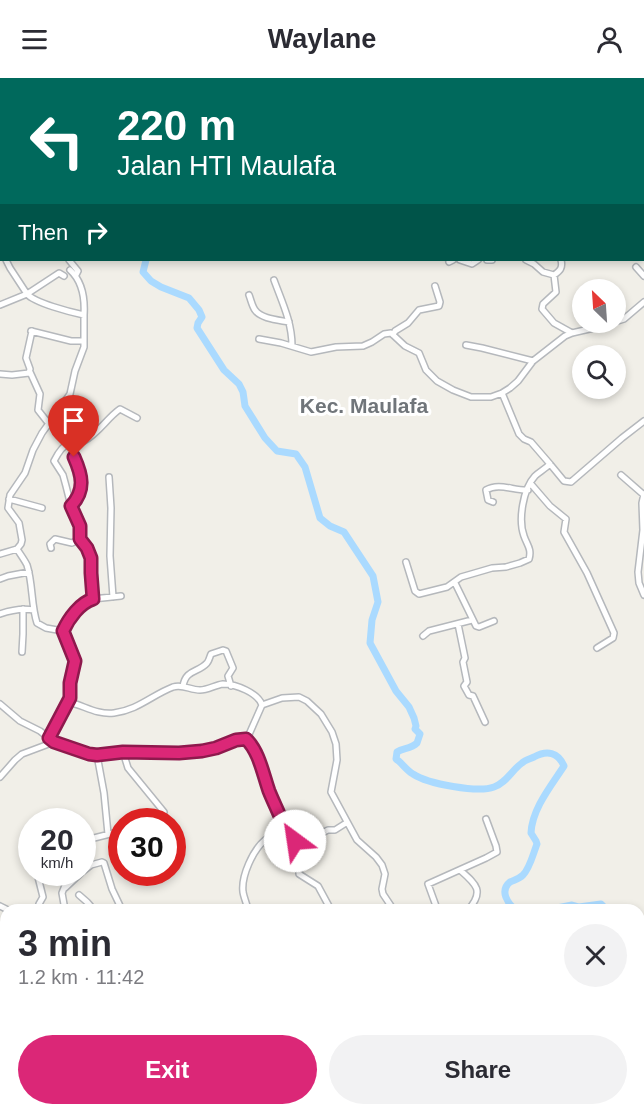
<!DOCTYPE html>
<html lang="en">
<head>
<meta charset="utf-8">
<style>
	:root { --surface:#fff; --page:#f2f2f3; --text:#2b2b33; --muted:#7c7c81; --accent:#db2777 }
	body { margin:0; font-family:Helvetica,sans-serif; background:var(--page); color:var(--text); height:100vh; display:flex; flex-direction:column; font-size:22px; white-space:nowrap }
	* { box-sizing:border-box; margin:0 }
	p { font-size:20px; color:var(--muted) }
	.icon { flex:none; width:33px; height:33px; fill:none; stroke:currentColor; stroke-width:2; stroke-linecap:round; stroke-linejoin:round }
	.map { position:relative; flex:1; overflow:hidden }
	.side { position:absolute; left:0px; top:826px; width:645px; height:212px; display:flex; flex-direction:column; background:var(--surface); border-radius:18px 18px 0 0; box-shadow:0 3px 9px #0003 }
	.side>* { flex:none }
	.hud { position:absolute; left:0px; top:0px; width:645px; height:183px; box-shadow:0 3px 9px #0003; background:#00695c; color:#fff; overflow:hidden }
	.needle { width:39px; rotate:335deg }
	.buttons { position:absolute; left:572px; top:201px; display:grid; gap:12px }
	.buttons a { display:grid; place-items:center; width:54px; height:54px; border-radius:50%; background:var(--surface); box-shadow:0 3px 9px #0003; font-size:30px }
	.speed { position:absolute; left:18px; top:730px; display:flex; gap:12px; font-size:30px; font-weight:700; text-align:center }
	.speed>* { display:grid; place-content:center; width:78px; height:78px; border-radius:50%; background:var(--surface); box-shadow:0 3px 9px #0003; line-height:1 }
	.speed small { font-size:15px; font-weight:400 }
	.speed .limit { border:9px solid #d22; background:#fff; color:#111 }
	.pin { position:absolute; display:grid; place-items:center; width:51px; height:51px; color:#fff; margin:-62px -26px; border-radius:50% 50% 50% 0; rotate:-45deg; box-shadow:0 0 6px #0007 }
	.pin .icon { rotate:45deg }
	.me { position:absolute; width:66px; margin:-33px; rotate:329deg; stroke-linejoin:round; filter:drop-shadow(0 0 4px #0008) }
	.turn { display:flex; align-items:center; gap:21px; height:126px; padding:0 18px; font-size:27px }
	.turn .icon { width:78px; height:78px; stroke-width:2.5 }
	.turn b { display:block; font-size:42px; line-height:51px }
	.then { display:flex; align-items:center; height:57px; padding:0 18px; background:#0003; gap:12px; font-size:22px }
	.round { display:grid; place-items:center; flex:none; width:63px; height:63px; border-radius:32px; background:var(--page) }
	.head { display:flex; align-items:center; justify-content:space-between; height:102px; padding:0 18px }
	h1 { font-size:36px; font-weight:700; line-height:45px }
	.cta { display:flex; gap:12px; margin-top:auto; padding:12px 18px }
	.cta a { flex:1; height:69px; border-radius:36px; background:var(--accent); color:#fff; font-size:24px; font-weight:700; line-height:69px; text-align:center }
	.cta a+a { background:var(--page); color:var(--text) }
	header { display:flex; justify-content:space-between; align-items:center; height:78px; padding:0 18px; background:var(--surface); font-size:27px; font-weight:700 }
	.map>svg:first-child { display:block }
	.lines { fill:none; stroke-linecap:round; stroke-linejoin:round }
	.river { stroke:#aadaff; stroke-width:7 }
	.minor-casing { stroke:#b5b8bc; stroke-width:8 }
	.highway-casing { stroke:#f9ab00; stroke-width:10 }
	.minor { stroke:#fff; stroke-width:5 }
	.highway { stroke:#fde293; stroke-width:8 }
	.highway-bridge-casing { stroke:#f9ab00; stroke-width:10; stroke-linecap:butt }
	.highway-bridge { stroke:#fde293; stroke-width:8 }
	.route-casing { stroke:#8e194d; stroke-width:15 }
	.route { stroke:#db2777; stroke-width:10 }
	.labels { text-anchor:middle; stroke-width:6; stroke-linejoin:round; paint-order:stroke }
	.district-label { font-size:21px; font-weight:bold; fill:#70757a; stroke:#fff }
</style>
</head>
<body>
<header><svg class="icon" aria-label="menu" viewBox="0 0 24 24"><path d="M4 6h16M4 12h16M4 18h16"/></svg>Waylane<svg class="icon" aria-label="person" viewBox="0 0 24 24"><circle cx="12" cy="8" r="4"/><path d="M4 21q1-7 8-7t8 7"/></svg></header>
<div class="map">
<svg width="644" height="1037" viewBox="0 0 644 1037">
	<rect width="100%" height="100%" fill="#f1efe8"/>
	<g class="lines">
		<path class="river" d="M90,0V2
			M146,182L143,194L151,203L161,209L189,220L199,232L202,239L198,245L197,250L224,292L239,306L243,314L245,328L265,360L277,373L296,376L305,389L320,440L330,448L344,454L373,498L378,524L372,542L370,565L396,613L409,629L414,640L416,648L415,651L420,656L417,665C411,671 403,670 397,674L396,681C402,685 406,692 413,696C428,706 478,715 494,709C506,705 512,692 522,685C525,682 530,681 534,679C547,672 558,674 564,688C551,708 532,731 531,755L536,763L537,766C533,776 530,790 523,797C519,801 514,802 510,804C499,813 508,826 516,832
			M547,832L572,827L579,829L601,826L607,832
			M639,900L644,898"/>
		<defs>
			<path id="minor" d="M21,0L22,2
				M43,0V2
				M400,0V2
				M440,0L441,2
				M28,2L30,0
				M0,15H2
				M0,40H2
				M0,61L2,60
				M0,67L2,74
				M0,97L2,96
				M0,168L2,171
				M6,182L10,190L27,216L59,195L64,198
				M69,182L78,193L76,197
				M460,182L472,186L478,182
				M487,182H492
				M526,182L534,186L543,194L554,197C560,193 563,190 561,182
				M449,184L453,182
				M636,189L644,198
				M70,192C82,203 85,221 84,237
				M554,197L556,214L543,226L542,231L554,245L572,255
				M274,202C282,224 292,244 292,268
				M249,217C251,222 252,228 255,232C261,241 279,242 289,244
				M0,227L27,216C35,225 70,234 84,237V269L75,293L70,316L42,355L33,372L25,395L10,417L8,430L19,445L22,462L21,466L17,471C20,476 24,481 27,487C33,506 31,527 37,545L46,550L63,553L75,583L70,605L71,617L69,624C85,628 97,637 114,635C138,632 152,617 173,609C183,606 190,612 200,612C208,612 215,607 223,606C236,606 258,615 262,627
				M31,253L71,263H84
				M393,257L395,253L408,245L419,232L439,228L440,224L435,208
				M259,261L281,265L311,274L336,269L363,268L372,264L384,256L391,255L405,268L419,275L426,292L437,303L453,312L471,319H491L502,315L510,310L518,303L533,283L565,258L572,255L598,249L624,241L644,224
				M466,267L482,270L533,283
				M30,294L40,316L38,332L49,346
				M0,296L12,297L29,295L30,291L26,280L32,253
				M550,386L564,403L571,404L622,360L644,343
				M621,397L644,417
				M109,399L111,430L110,478L113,519
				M531,406L550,428L566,441L564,454L587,495L614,555L613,560L597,570
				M644,416L642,425L643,452L638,494L639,505L644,517
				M9,421L42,430
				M493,424L488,422L486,412C499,404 514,413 528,412
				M71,428C86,413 82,397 73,379
				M51,470L50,466L55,461L72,465L80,461
				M0,476L17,471
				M406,484L415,513L419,516L447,509L461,499L468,497L492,490L506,489L520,485L529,481C532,471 527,467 524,458C518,442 523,411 535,398C539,394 545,391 550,386L531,364L524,361L519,356L502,315
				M0,501L8,498L29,494
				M455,505L476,548L479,549L494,543
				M93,521L91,496V480L87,470L80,461V448L70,424L66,408L63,397L54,383C57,377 63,367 70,365C75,363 79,366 84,363C99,355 107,340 120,331L137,340
				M0,536C11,532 23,530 34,532
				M458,546L465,580L463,584L467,604L464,608L469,617L473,618L485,644
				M63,553L69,541L85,523L93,521L121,518
				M423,558L429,553L472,542
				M22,574L23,556V531
				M183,608C186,591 198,595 207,585C209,583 210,578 211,576L223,572L226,573L233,590L228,598L231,608
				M0,626L20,643L40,653L54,664L93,677L123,674L179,675L208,672L235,662L242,660L247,661C267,687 268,723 286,750C280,756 272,756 265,762C253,772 241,798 243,814C244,820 247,826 248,832
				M49,660L56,646L69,624
				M247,661L262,627L282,620L299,619L307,623L321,636L332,654L336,666L337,682L331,714L357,762L376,779L382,787L385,796L382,811L383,816L393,831L396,832
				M123,674L128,690L164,734L162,739L152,744
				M97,677L104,715L108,756
				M0,699L15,682L22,676L54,664
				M286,750L295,761L294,770L299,781V796L318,808L331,832
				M295,761L318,757L328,752H335L346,745
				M82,763L122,753
				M460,792C476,806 485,813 468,832
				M82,794L91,787L102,784L104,785L112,811L122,832
				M37,795L43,819L39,826L38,832
				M65,810L81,795
				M79,817L87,824L94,832
				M0,828L8,832
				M65,832L62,815L70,795
				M435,832L436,828L428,806L486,780L497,774L496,768L486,741
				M0,865L6,866
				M3,977L1,962L4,928
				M0,997H6
				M639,1000L642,1001
				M639,1020L644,1021
				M102,1032L103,1037
				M196,1032L211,1037
				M304,1032V1037
				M385,1032L393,1037
				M422,1032L430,1037
				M587,1032L590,1037
				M67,1037L68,1032
				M341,1037L345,1032
				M360,1037L364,1032
				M399,1037L402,1032
				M463,1037L466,1032
				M542,1037V1032"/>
			<path id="highway" d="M601,1037L604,1032"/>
		</defs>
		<use href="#minor" class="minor-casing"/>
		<use href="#highway" class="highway-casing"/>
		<use href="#minor" class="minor"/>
		<use href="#highway" class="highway"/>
		<defs>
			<path id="highway-bridge" d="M639,982L644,975"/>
		</defs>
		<use href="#highway-bridge" class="highway-bridge-casing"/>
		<use href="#highway-bridge" class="highway-bridge"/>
	</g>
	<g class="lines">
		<defs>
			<path id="route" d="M74,379C82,397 86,412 71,428L80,448V461L87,470L91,480V495L93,521C80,525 69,540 63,553L75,583L70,605V620L49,660L54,664L89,676L97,677L123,674L179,675L202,673L216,670L236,662L246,661C259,673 263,696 269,713C273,723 278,733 282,743C286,751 293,755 295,763"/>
		</defs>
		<use href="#route" class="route-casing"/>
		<use href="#route" class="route"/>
	</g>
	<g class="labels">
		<g class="district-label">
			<text x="364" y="335">Kec. Maulafa</text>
		</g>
	</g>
</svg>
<div class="buttons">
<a><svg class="needle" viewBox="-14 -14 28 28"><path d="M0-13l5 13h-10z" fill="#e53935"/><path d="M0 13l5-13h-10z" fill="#7c7c81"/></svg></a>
<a><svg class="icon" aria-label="search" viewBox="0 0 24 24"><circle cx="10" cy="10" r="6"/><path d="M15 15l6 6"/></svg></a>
</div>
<div class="speed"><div>20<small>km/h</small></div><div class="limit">30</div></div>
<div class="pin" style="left:74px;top:379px;background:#d93025"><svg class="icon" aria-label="arrive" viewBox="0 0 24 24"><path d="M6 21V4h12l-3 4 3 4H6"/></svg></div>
<svg class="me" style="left:295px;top:763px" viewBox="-20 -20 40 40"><circle r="19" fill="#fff"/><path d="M0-13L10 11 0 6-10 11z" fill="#db2777"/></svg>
<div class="hud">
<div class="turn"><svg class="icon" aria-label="left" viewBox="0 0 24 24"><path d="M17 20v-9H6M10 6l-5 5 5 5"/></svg><div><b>220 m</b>Jalan HTI Maulafa</div></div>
<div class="then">Then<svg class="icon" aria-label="right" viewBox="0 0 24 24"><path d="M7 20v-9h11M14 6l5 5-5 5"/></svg></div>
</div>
<section class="side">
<div class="head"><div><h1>3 min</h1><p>1.2 km · 11:42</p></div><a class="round"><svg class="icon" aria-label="close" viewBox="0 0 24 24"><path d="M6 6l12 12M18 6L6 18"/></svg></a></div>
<div class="cta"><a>Exit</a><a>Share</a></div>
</section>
</div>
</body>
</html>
